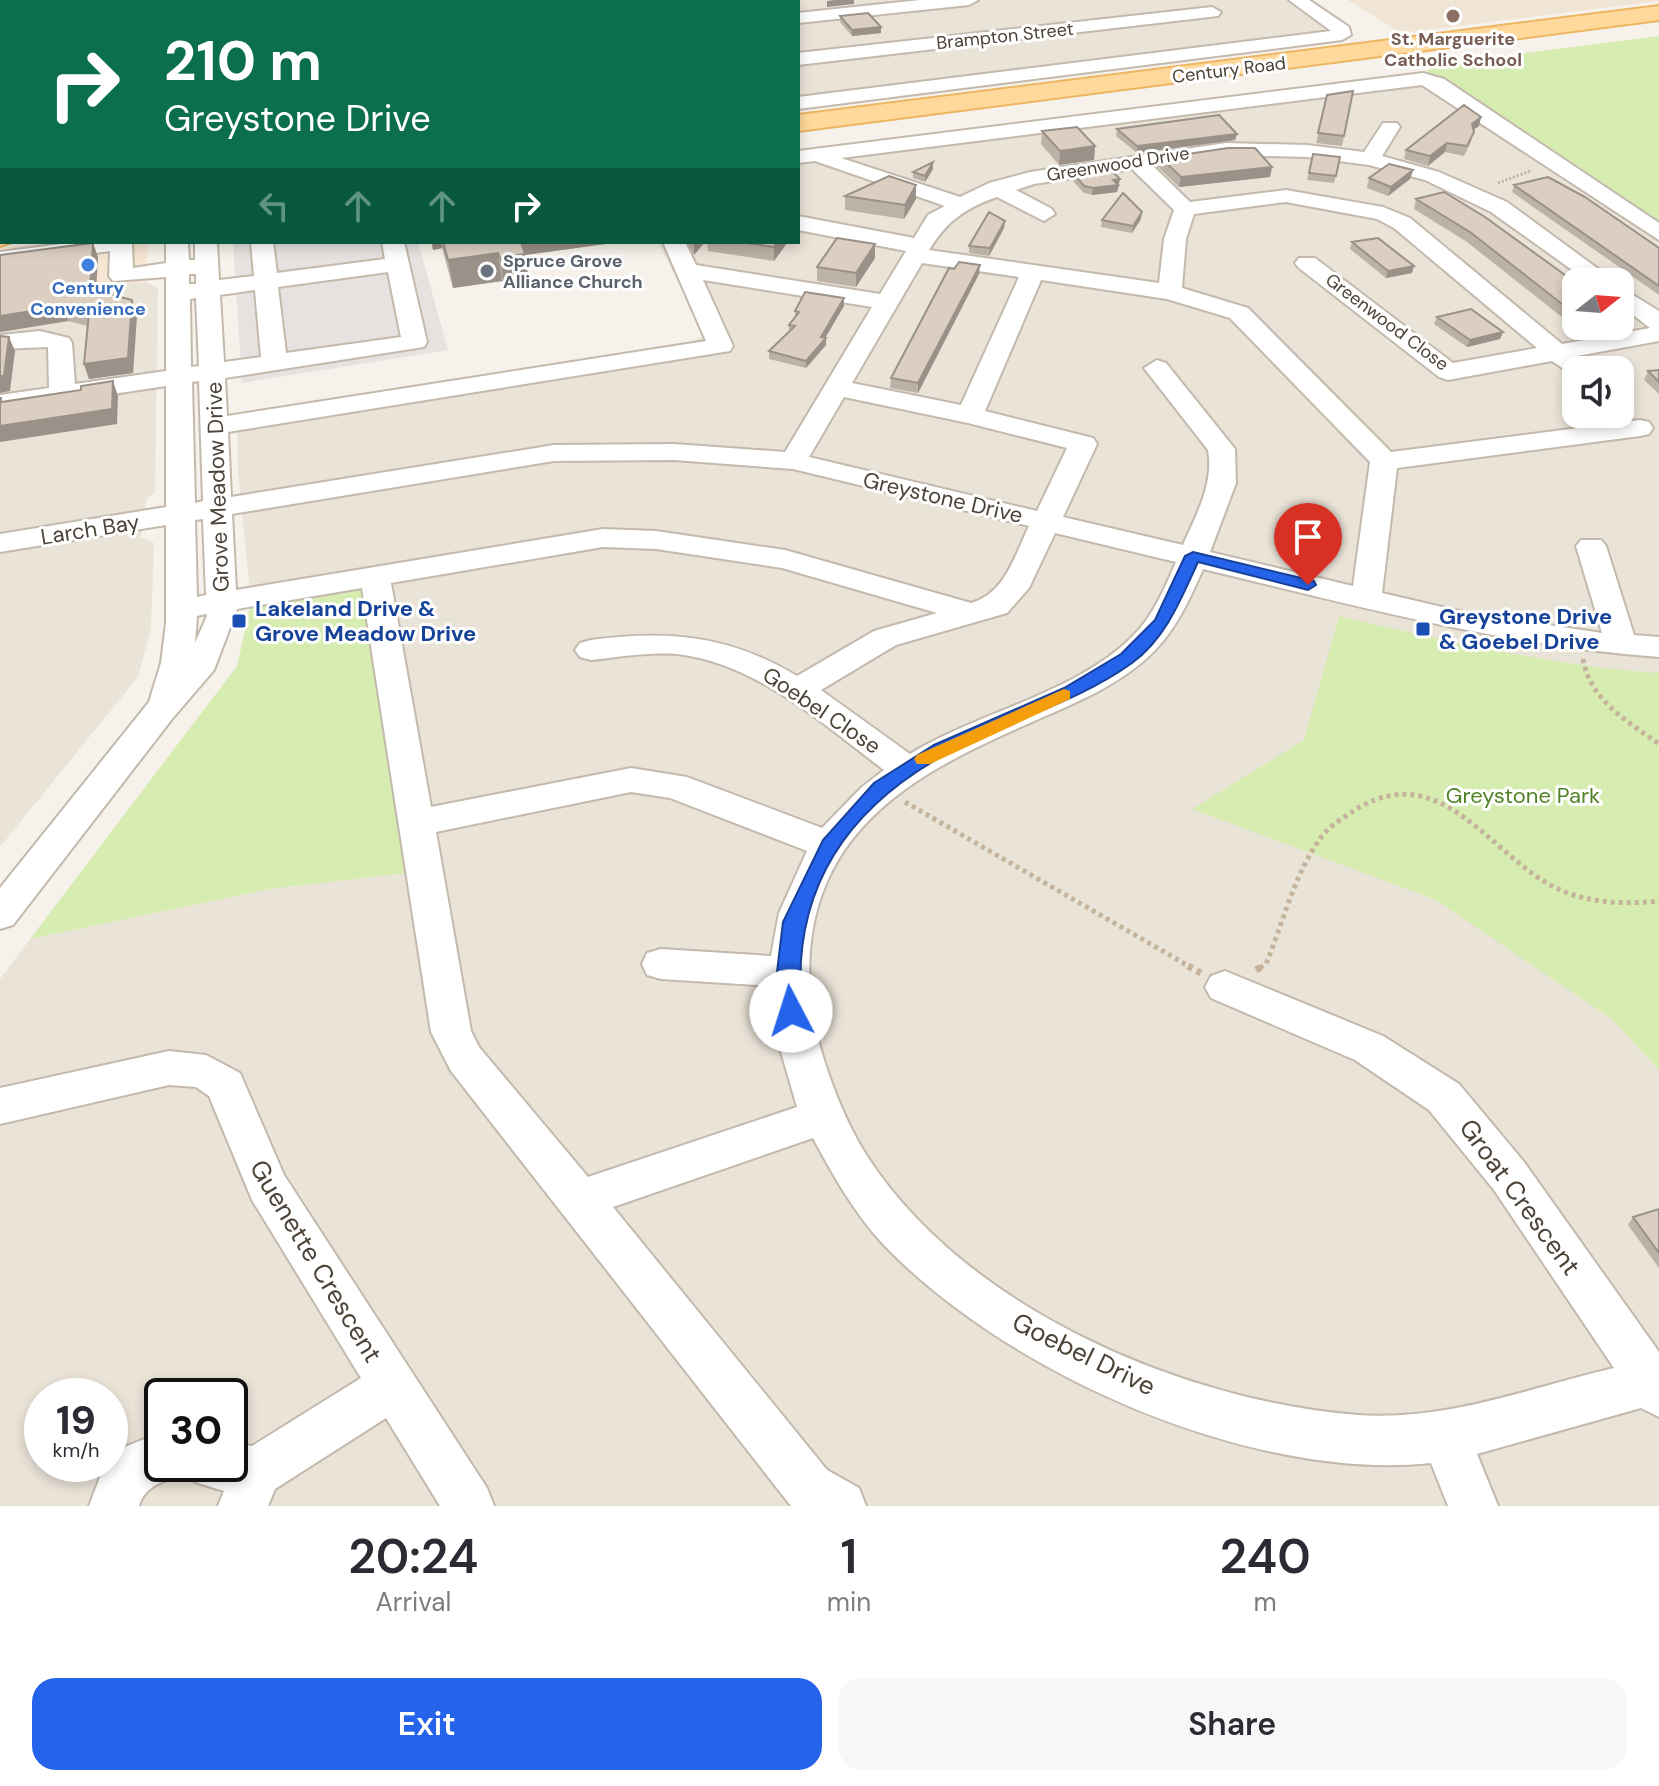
<!DOCTYPE html>
<html lang="en">
<head>
<meta charset="utf-8">
<style>
	:root { --surface:#fff; --page:#f7f7f7; --text:#2b2b33; --muted:#7c7c81; --accent:#2563eb }
	body { margin:0; font-family:"DM Sans",sans-serif; background:var(--page); color:var(--text); height:100vh; display:flex; flex-direction:column; font-size:30px; white-space:nowrap }
	* { box-sizing:border-box; margin:0 }
	p { font-size:26px; color:var(--muted) }
	.icon { flex:none; width:44px; height:44px; fill:none; stroke:currentColor; stroke-width:2; stroke-linecap:round; stroke-linejoin:round }
	.map { position:relative; height:1506px; overflow:hidden }
	.panel { display:flex; flex-direction:column; background:var(--surface); flex:1 }
	.panel>* { flex:none }
	.guide { position:absolute; left:0px; top:0px; width:800px; height:244px; box-shadow:0 4px 12px #0003; background:#0b6e4f; color:#fff; overflow:hidden }
	.needle { width:52px; rotate:73deg }
	.tools { position:absolute; left:1562px; top:268px; display:grid; gap:16px }
	.tools a { display:grid; place-items:center; width:72px; height:72px; border-radius:16px; background:var(--surface); box-shadow:0 4px 12px #0003; font-size:40px }
	.speed { position:absolute; left:24px; top:1378px; display:flex; gap:16px; font-size:40px; font-weight:700; text-align:center }
	.speed>* { display:grid; place-content:center; width:104px; height:104px; border-radius:50%; background:var(--surface); box-shadow:0 4px 12px #0003; line-height:1 }
	.speed small { font-size:20px; font-weight:400 }
	.speed .limit { border:4px solid #111; border-radius:12px; background:#fff; color:#111 }
	.pin { position:absolute; display:grid; place-items:center; width:68px; height:68px; color:#fff; margin:-82px -34px; border-radius:50% 50% 50% 0; rotate:-45deg; box-shadow:0 0 8px #0007 }
	.pin .icon { rotate:45deg }
	.me { position:absolute; width:88px; margin:-44px; rotate:355deg; stroke-linejoin:round; filter:drop-shadow(0 0 6px #0008) }
	.turn { display:flex; align-items:center; gap:28px; height:168px; padding:0 32px; font-size:36px }
	.turn .icon { width:104px; height:104px; stroke-width:2.5 }
	.turn b { display:block; font-size:56px; line-height:68px }
	.lanes { display:flex; align-items:center; height:76px; padding:0 32px; background:#0003; justify-content:center; gap:40px; direction:ltr }
	.lanes .off { opacity:.35 }
	.eta { display:flex; justify-content:space-evenly; align-items:center; height:136px; text-align:center }
	.eta b { font-size:48px; font-weight:600; line-height:56px }
	.cta { display:flex; gap:16px; margin-top:auto; padding:16px 32px }
	.cta a { flex:1; height:92px; border-radius:24px; background:var(--accent); color:#fff; font-size:32px; font-weight:600; line-height:92px; text-align:center }
	.cta a+a { background:var(--page); color:var(--text) }
	.map>svg:first-child { display:block }
	.residential { fill:#eae3d8; fill-rule:evenodd }
	.commercial { fill:#f8e6d5 }
	.education { fill:#f0e5d4 }
	.green { fill:#d7ecb1 }
	.parking { fill:#e5e2df }
	.lines { fill:none; stroke-linecap:round; stroke-linejoin:round }
	.minor-casing { stroke:#c3b9ac; stroke-width:4 }
	.major-casing { stroke:#ecb663; stroke-width:4 }
	.path-far2 { stroke:#c5b39c; stroke-width:3; stroke-dasharray:2 2; stroke-linecap:butt }
	.path-far1 { stroke:#c5b39c; stroke-width:5; stroke-dasharray:4 4; stroke-linecap:butt }
	.path { stroke:#c5b39c; stroke-width:7; stroke-dasharray:5 5; stroke-linecap:butt }
	.minor { fill:#fff; fill-rule:evenodd }
	.major { fill:#ffd99b; fill-rule:evenodd }
	.wall { fill:#bdb2a7 }
	.shaded-wall { fill:#9a9188 }
	.building { fill:#dccfc2; stroke:#9a9188; stroke-width:2 }
	.route { fill:#2563eb; stroke:#184099; stroke-width:2 }
	.slow { fill:#f59e0b }
	.education-dot { fill:#8d6e63; stroke:#fff; stroke-width:3 }
	.shop-dot { fill:#3f7fe0; stroke:#fff; stroke-width:3 }
	.worship-dot { fill:#6b7280; stroke:#fff; stroke-width:3 }
	.transit-dot { fill:#1a4fb4; stroke:#fff; stroke-width:3 }
	.labels { text-anchor:middle; stroke-width:6; stroke-linejoin:round; paint-order:stroke }
	.far-street-label { font-size:18px; fill:#4b4238; stroke:#fff }
	.far-education-label { font-size:18px; font-weight:bold; fill:#785e54; stroke:#fff }
	.far-worship-label { font-size:18px; font-weight:bold; fill:#5b616d; stroke:#fff; text-anchor:start }
	.far-shop-label { font-size:18px; font-weight:bold; fill:#366cbe; stroke:#fff }
	.street-label { font-size:22px; fill:#4b4238; stroke:#fff }
	.transit-label { font-size:22px; font-weight:bold; fill:#164399; stroke:#fff; text-anchor:start }
	.park-label { font-size:22px; fill:#518225; stroke:#fff }
	.near-street-label { font-size:26px; fill:#4b4238; stroke:#fff }
</style>
</head>
<body>
<div class="map">
<svg width="1659" height="1506" viewBox="0 0 1659 1506">
	<rect width="100%" height="100%" fill="#f6f2eb"/>
	<path class="residential" d="M0,0H1293L1335,33L798,103V2H2L0,203Z
		M1427,71L1659,225V1506H0V979L30,939L270,889L414,872L251,603L238,472L237,413L689,344L702,336V331L658,242H798V150ZM1576,282H1620V326H1576ZM1576,370H1620V414H1576ZM42,1396H110V1464H42ZM162,1396H230V1464H162Z
		M146,282L158,288L155,492L146,500L141,537L154,543L151,629L138,677L0,847V302Z"/>
	<path class="commercial" d="M49,242H148L146,282L0,302V248Z"/>
	<path class="education" d="M1348,0H1659V1L1401,33Z"/>
	<path class="green" d="M1659,36V225L1427,71L1440,64Z
		M360,584L415,872L270,889L30,939L237,666L251,603Z
		M1339,616C1446,641 1549,665 1659,673V1070L1613,1020L1436,900L1192,809L1304,740Z"/>
	<path class="parking" d="M233,242H418L448,350L242,383Z"/>
	<g class="lines">
		<defs>
			<path id="minor" d="M64,0H109L62,2Z
				M174,0H230L232,2H176Z
				M246,0H265L244,2Z
				M352,0H370L350,2Z
				M450,0H468L448,2Z
				M551,0H569L549,2Z
				M920,0H978L969,5L798,23V13Z
				M1289,0H1309L1349,27L1351,35L1342,40L798,109V97L1331,31Z
				M0,3H2V13H0Z
				M1212,7L1221,12L1218,16L798,65V53Z
				M1423,73L1444,79L1659,223V240L1422,85L841,158L960,197L989,183L1030,172L1226,143L1307,145L1364,152L1383,123H1397L1400,127L1382,156L1439,172L1507,202L1616,282H1589L1491,212L1425,180L1369,165L1307,157L1226,155L1153,166L1190,202L1286,190L1383,207L1410,218L1562,344L1650,328L1620,305V287L1659,311V341L1577,356L1591,370H1576V377L1552,361L1448,380L1439,377L1299,268L1295,263L1299,258H1315L1453,363L1537,348L1394,228L1377,219L1286,202L1194,214L1186,239L1182,288L1248,308L1391,452L1640,420L1649,422L1653,428L1649,434L1640,436L1397,468L1382,593L1468,613L1602,633L1576,546L1581,540H1601L1606,546L1634,635L1659,637V657C1504,646 1354,605 1203,569C1189,601 1174,634 1147,658C1117,685 1078,702 1041,718C964,752 875,790 833,869C802,928 804,998 824,1060C835,1094 848,1126 867,1156C966,1309 1182,1401 1358,1415C1447,1421 1529,1388 1614,1368L1494,1190L1429,1110L1355,1060L1211,998L1205,987L1211,976L1225,971L1383,1036L1459,1084L1524,1162L1659,1352V1417L1641,1408L1477,1454L1498,1506H1448L1431,1463C1251,1482 1006,1373 883,1244C854,1213 833,1175 813,1138L613,1207L827,1470L859,1488L866,1506H791L451,1071L431,1032L362,588L237,609L214,670L172,719L13,925L0,929V888L149,702L161,663L166,623V525L0,552V534L166,507V386L0,411V395L49,388L48,347L0,349V335L40,331L69,338L72,343L75,384L166,371V277L113,281L109,276L110,251L0,266V252L77,242H132L133,268L166,263V242H188L189,260H195V242H217L219,280L254,276L251,242H273L277,273L385,259L382,242H404L427,342L424,347L225,378L227,416L706,341L663,242H685L696,265L880,294L906,251L798,230V216L914,238L928,215L945,206L815,161L798,163V151ZM1132,169L1174,210L1164,239L1159,283L929,250C946,222 965,208 997,197L1044,221L1055,214L1052,209L1016,190L1034,184ZM922,263L1019,277L961,405L852,383ZM388,272L401,337L286,353L278,287ZM189,274H196V284H189ZM703,280L872,307L785,452L674,444L554,445L231,497L228,432L730,351L733,346ZM1041,280L1167,299L1230,318L1370,462L1353,586L1210,552L1236,483L1235,449L1166,363L1157,360L1144,368L1208,450C1214,484 1196,515 1183,545L1063,517L1097,444L1093,438L985,411ZM255,290L261,357L224,362L220,295ZM196,298L199,366L191,367L190,299ZM199,381L203,501L195,503L192,382ZM844,397L968,423L1067,448L1037,511L809,457ZM674,460L793,469L1029,526C1015,555 1005,594 971,603L785,550L656,531L603,529L236,590L232,514L554,461ZM203,519L206,595L197,597L195,520ZM1055,533L1176,562C1167,583 1158,604 1145,622C1093,690 981,710 910,754L821,690L896,645L1007,613L1029,588ZM603,547L656,549L782,568L937,613L874,631L797,676C729,635 668,630 591,640L580,643L575,650L580,657L591,660C619,657 648,652 677,654C756,663 823,724 884,770L862,787L822,828L687,777L631,768L431,807L391,583ZM206,614L207,616L195,643L197,616ZM631,792L670,798L807,851L779,913L771,956L661,949L647,953L642,964L647,975L661,979L770,986L777,1038L797,1107L588,1177L479,1047L471,1031L436,832Z
				M0,193H2V207H0Z
				M169,1051L206,1055L240,1073L284,1175L487,1488L494,1506H440L386,1418L275,1489L268,1506H218L224,1491L195,1482L188,1464H230V1442L252,1446L361,1378L252,1200L209,1096L196,1087L169,1085L0,1124V1088Z
				M162,1432V1464H184L180,1475C163,1481 144,1487 139,1506H89L105,1464H110L112,1456L127,1446Z"/>
			<path id="major" d="M1659,6V20L798,131V115Z
				M2,227V242H12L0,246Z"/>
		</defs>
		<use href="#minor" class="minor-casing"/>
		<use href="#major" class="major-casing"/>
		<path class="path-far2" d="M1498,183L1530,171"/>
		<path class="path-far1" d="M1583,659C1590,700 1627,721 1659,744
			M905,802L1192,968
			M1260,968L1266,964C1283,923 1295,872 1322,836C1332,824 1347,815 1360,807C1439,762 1487,848 1547,883C1580,903 1622,905 1659,901"/>
		<path class="path" d="M1188,966L1201,973
			M1256,970L1263,966"/>
		<use href="#minor" class="minor"/>
		<use href="#major" class="major"/>
	</g>
	<path class="wall" d="M840,16L881,27V33L852,36L840,22Z
		M1327,95L1344,136L1342,146L1316,143Z
		M1481,117L1479,126L1473,130L1471,142L1464,156L1445,152L1428,166L1404,159L1406,150Z
		M1164,124L1237,134L1235,140L1137,153L1116,136L1117,129Z
		M1042,131L1095,146L1094,160L1059,165L1041,144Z
		M1313,154L1340,157L1334,183L1307,180Z
		M1161,158L1272,167L1270,177L1179,187L1159,168Z
		M933,162V169L925,182L913,178V172Z
		M1413,170L1410,179L1388,196L1367,188L1369,178Z
		M1074,174L1119,186L1117,192L1092,195L1084,193L1073,181Z
		M916,185V199L904,219L845,210V196Z
		M1514,185L1659,248V295L1512,192Z
		M1416,199L1576,283V326H1592L1577,329L1467,242L1414,209Z
		M1141,219L1132,233L1101,227L1102,220Z
		M1005,221L1004,228L989,256L969,253V246Z
		M431,242H620L525,255L529,282L504,286L502,281L453,288L442,248L433,250Z
		M687,242H705L694,255Z
		M707,242H787V243L774,261L708,251Z
		M1352,242L1412,273L1386,278L1350,249Z
		M0,255L98,257L96,290L132,300L137,315L133,373L89,379L84,364L88,326L68,321L0,332Z
		M875,258L856,287L817,281V267Z
		M979,274L918,393L890,388L891,378Z
		M844,298V306L825,337L826,345L806,368L769,359V351L789,332V325L795,317V311Z
		M1437,317L1503,332L1500,339L1467,347L1434,324Z
		M1659,370V394L1644,380L1648,371Z
		M1659,1209V1268L1628,1225L1633,1217Z"/>
	<path class="shaded-wall" d="M835,0H854V4L827,7V1Z
		M881,27V33L852,36V30Z
		M1481,117L1479,126L1469,133L1472,124Z
		M1237,134L1235,140L1137,153V146Z
		M1447,143L1445,152L1428,166L1430,156Z
		M1095,146L1094,160L1059,165L1060,151Z
		M933,162V169L925,182V176Z
		M1272,167L1270,177L1179,187L1181,177Z
		M1413,170L1410,179L1388,196L1391,187Z
		M1120,179L1117,192L1092,195L1093,188L1113,180Z
		M916,185V199L904,219L905,205Z
		M1142,212L1141,219L1132,233L1133,226Z
		M1005,221L1004,228L989,256L990,248Z
		M432,242H441L442,248L433,250Z
		M518,242H620L525,255L529,282L504,286L500,258Z
		M694,242H705L694,255Z
		M777,242L787,243L774,261V247Z
		M93,243L98,257L95,303L90,289Z
		M875,244V258L856,287V273Z
		M498,253L502,281L453,288L448,260Z
		M980,265L979,274L918,393V383Z
		M1414,266L1412,273L1386,278L1388,271Z
		M844,298V306L824,340L826,338V345L806,368V361Z
		M132,300L137,315L133,373L89,379L84,364Z
		M63,306L68,321L0,332V316Z
		M1578,326H1592L1577,329Z
		M1503,332L1500,339L1467,347L1470,340Z
		M9,337L15,351L10,391L0,393V376Z
		M113,381L118,396L117,424L0,442V426Z"/>
	<path class="building" d="M868,13L881,27L852,30L840,16Z
		M1353,91L1344,136L1318,133L1327,95Z
		M1464,105L1481,117L1472,124L1474,132L1467,146L1447,143L1430,156L1406,150Z
		M1219,115L1237,134L1137,146L1117,129Z
		M1077,127L1095,146L1060,151L1042,131Z
		M1228,148H1255L1272,167L1181,177L1161,158Z
		M1313,154L1340,157L1336,176L1309,173Z
		M933,162L925,176L913,172Z
		M1389,164L1413,170L1391,187L1369,178Z
		M1110,169L1120,179L1113,180L1118,185L1093,188L1084,186L1074,174Z
		M889,176L916,185L905,205L845,196Z
		M1548,177L1585,197L1659,248V286L1514,185Z
		M1444,192L1485,217L1576,283V315L1470,232L1416,199Z
		M1123,193L1142,212L1133,226L1102,220Z
		M989,212L1005,221L990,248L969,246Z
		M837,238L875,244L856,273L817,267Z
		M1378,238L1414,266L1388,271L1352,242Z
		M443,242H521L525,254L500,258L498,253L448,260Z
		M740,242H777L774,247Z
		M93,243L90,289L132,300L128,358L84,364L89,313L63,306L0,316V255Z
		M959,262L980,265L918,383L891,378L949,268L954,269Z
		M805,292L844,298L821,337L826,338L806,361L769,351L795,326L789,325L799,312L795,311Z
		M1471,309L1503,332L1470,340L1437,317Z
		M0,336L9,337L4,376H0Z
		M1659,370V382L1648,371Z
		M113,381L112,409L0,426V398H1V402L81,390V386Z
		M1659,1209V1253L1633,1217Z"/>
	<path class="route" d="M1193,552L1314,581L1316,585L1308,590L1198,562C1181,599 1166,638 1132,663C1075,704 1007,720 946,754C844,810 790,893 802,1011L791,1020L783,1018L777,972L783,922L823,840L874,783L934,745L1064,688L1121,654L1155,620L1185,556Z"/>
	<path class="slow" d="M1064,689L1070,691V699L930,764H917L914,759L917,755Z"/>
	<circle class="education-dot" cx="1453" cy="16" r="8"/>
	<circle class="shop-dot" cx="88" cy="265" r="8"/>
	<circle class="worship-dot" cx="487" cy="271" r="8"/>
	<g class="transit-dot">
		<rect x="231" y="613" width="16" height="16" rx="4"/>
		<rect x="1415" y="621" width="16" height="16" rx="4"/>
	</g>
	<g class="labels">
		<g class="far-street-label">
			<text transform="translate(1005 36) rotate(-6)" y="6">Brampton Street</text>
			<text transform="translate(1229 70) rotate(-7)" y="6">Century Road</text>
			<text transform="translate(1118 164) rotate(-9)" y="6">Greenwood Drive</text>
			<text transform="translate(1387 322) rotate(37)" y="6">Greenwood Close</text>
		</g>
		<g class="far-education-label">
			<text x="1453" y="45">St. Marguerite<tspan x="1453" dy="21">Catholic School</tspan></text>
		</g>
		<g class="far-worship-label">
			<text x="503" y="267">Spruce Grove<tspan x="503" dy="21">Alliance Church</tspan></text>
		</g>
		<g class="far-shop-label">
			<text x="88" y="294">Century<tspan x="88" dy="21">Convenience</tspan></text>
		</g>
		<g class="street-label">
			<text transform="translate(217 487) rotate(-92)" y="8">Grove Meadow Drive</text>
			<text transform="translate(943 497) rotate(13)" y="8">Greystone Drive</text>
			<text transform="translate(90 529) rotate(-9)" y="8">Larch Bay</text>
			<text transform="translate(822 710) rotate(34)" y="8">Goebel Close</text>
		</g>
		<g class="transit-label">
			<text x="255" y="616">Lakeland Drive &amp;<tspan x="255" dy="25">Grove Meadow Drive</tspan></text>
			<text x="1439" y="624">Greystone Drive<tspan x="1439" dy="25">&amp; Goebel Drive</tspan></text>
		</g>
		<g class="park-label">
			<text x="1523" y="803">Greystone Park</text>
		</g>
		<g class="near-street-label">
			<text transform="translate(1520 1197) rotate(54)" y="9">Groat Crescent</text>
			<text transform="translate(316 1261) rotate(59)" y="9">Guenette Crescent</text>
			<text transform="translate(1084 1354) rotate(26)" y="9">Goebel Drive</text>
		</g>
	</g>
</svg>
<div class="tools">
<a><svg class="needle" viewBox="-14 -14 28 28"><path d="M0-13l5 13h-10z" fill="#e53935"/><path d="M0 13l5-13h-10z" fill="#7c7c81"/></svg></a>
<a><svg class="icon" aria-label="sound" viewBox="0 0 24 24"><path d="M4 9h4l5-4v14l-5-4H4zM17 9q2 3 0 6"/></svg></a>
</div>
<div class="speed"><div>19<small>km/h</small></div><div class="limit">30</div></div>
<div class="pin" style="left:1308px;top:585px;background:#d93025"><svg class="icon" aria-label="arrive" viewBox="0 0 24 24"><path d="M6 21V4h12l-3 4 3 4H6"/></svg></div>
<svg class="me" style="left:791px;top:1011px" viewBox="-20 -20 40 40"><circle r="19" fill="#fff"/><path d="M0-13L10 11 0 6-10 11z" fill="#2563eb"/></svg>
<div class="guide">
<div class="turn"><svg class="icon" aria-label="right" viewBox="0 0 24 24"><path d="M7 20v-9h11M14 6l5 5-5 5"/></svg><div><b>210 m</b>Greystone Drive</div></div>
<div class="lanes"><svg class="icon off" aria-label="left" viewBox="0 0 24 24"><path d="M17 20v-9H6M10 6l-5 5 5 5"/></svg><svg class="icon off" aria-label="ahead" viewBox="0 0 24 24"><path d="M12 20V5M6 11l6-6 6 6"/></svg><svg class="icon off" aria-label="ahead" viewBox="0 0 24 24"><path d="M12 20V5M6 11l6-6 6 6"/></svg><svg class="icon" aria-label="right" viewBox="0 0 24 24"><path d="M7 20v-9h11M14 6l5 5-5 5"/></svg></div>
</div>
</div>
<section class="panel">
<div class="eta">
<div><b>20:24</b><p>Arrival</p></div>
<div><b>1</b><p>min</p></div>
<div><b>240</b><p>m</p></div>
</div>
<div class="cta"><a>Exit</a><a>Share</a></div>
</section>
</body>
</html>
